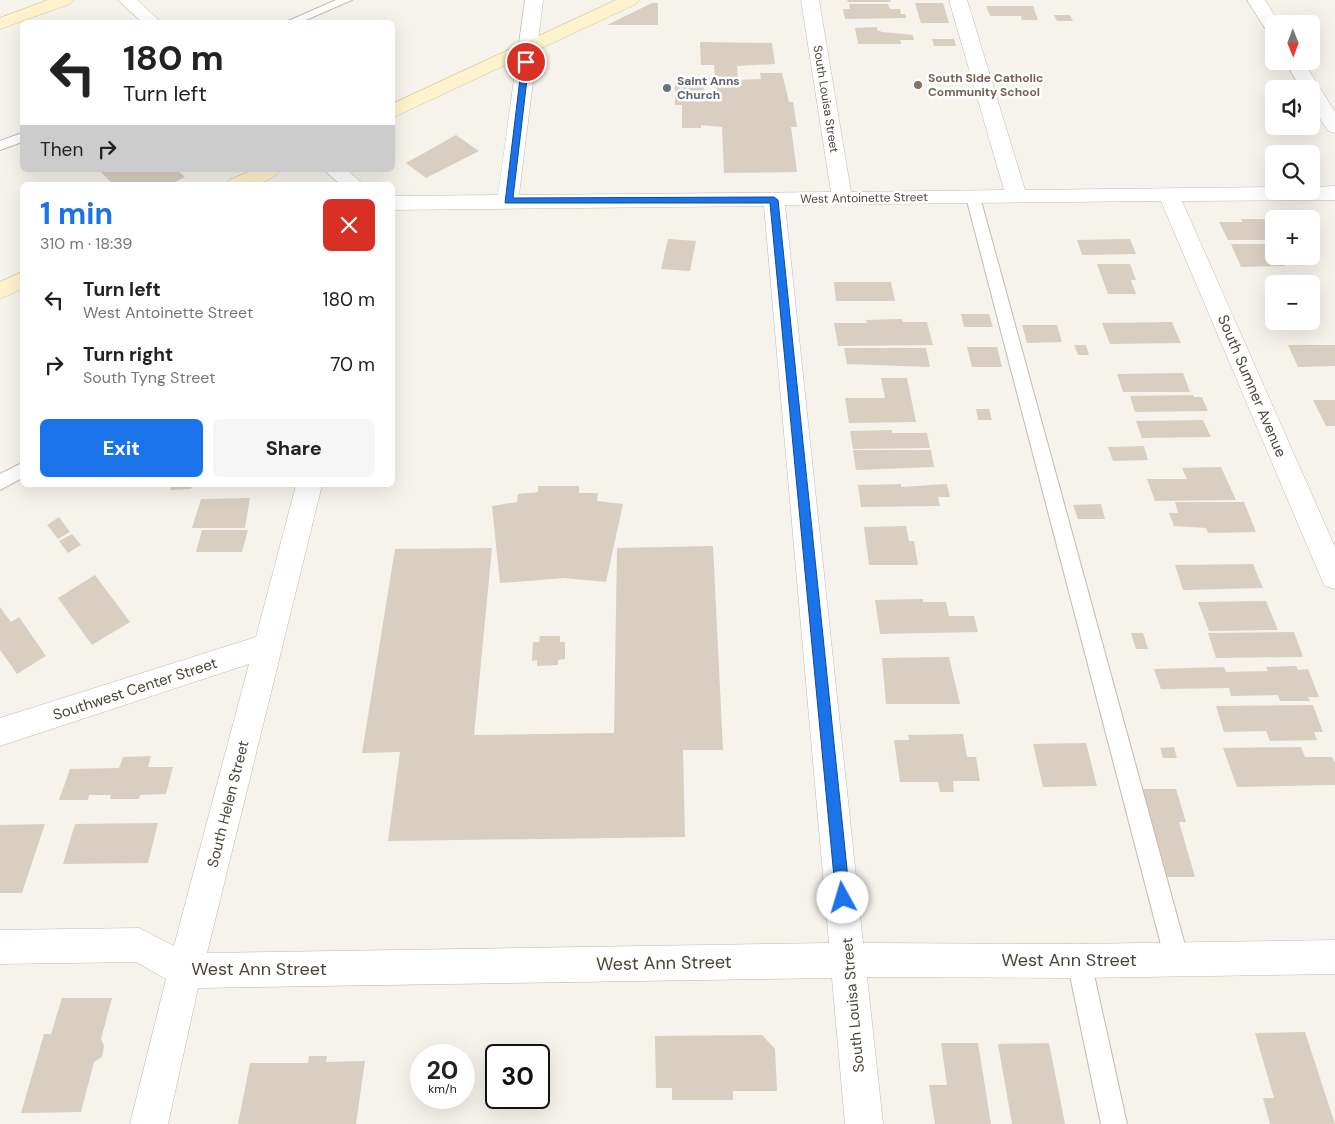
<!DOCTYPE html>
<html lang="en">
<head>
<meta charset="utf-8">
<style>
	:root { --surface:#fff; --page:#f6f6f6; --text:#222; --muted:#767676; --accent:#1a73e8 }
	body { margin:0; font-family:"DM Sans",sans-serif; background:var(--page); color:var(--text); height:100vh; display:flex; flex-direction:column; font-size:19px; white-space:nowrap }
	* { box-sizing:border-box; margin:0 }
	p { font-size:16px; color:var(--muted) }
	.icon { flex:none; width:28px; height:28px; fill:none; stroke:currentColor; stroke-width:2; stroke-linecap:round; stroke-linejoin:round }
	.map { position:relative; flex:1; overflow:hidden }
	.details { position:absolute; left:20px; top:182px; width:375px; height:305px; display:flex; flex-direction:column; background:var(--surface); border-radius:8px; box-shadow:0 5px 20px #0002 }
	.details>* { flex:none }
	.banner { position:absolute; left:20px; top:20px; width:375px; height:152px; border-radius:8px; box-shadow:0 5px 20px #0002; background:#fff; color:var(--text); overflow:hidden }
	.needle { width:32px; rotate:179deg }
	.tools { position:absolute; left:1265px; top:15px; display:grid; gap:10px }
	.tools a { display:grid; place-items:center; width:55px; height:55px; border-radius:8px; background:var(--surface); box-shadow:0 5px 20px #0002; font-size:25px }
	.speed { position:absolute; left:410px; top:1044px; display:flex; gap:10px; font-size:25px; font-weight:700; text-align:center }
	.speed>* { display:grid; place-content:center; width:65px; height:65px; border-radius:50%; background:var(--surface); box-shadow:0 5px 20px #0002; line-height:1 }
	.speed small { font-size:12px; font-weight:400 }
	.speed .limit { border:2px solid #111; border-radius:8px; background:#fff; color:#111 }
	.pin { position:absolute; display:grid; place-items:center; width:42px; height:42px; color:#fff; margin:-21px; border:2px solid #fff; border-radius:50%; box-shadow:0 1px 5px #0007 }
	.me { position:absolute; width:55px; margin:-28px; rotate:354deg; stroke-linejoin:round; filter:drop-shadow(0 0 4px #0008) }
	.turn { display:flex; align-items:center; gap:18px; height:105px; padding:0 20px; font-size:22px }
	.turn .icon { width:65px; height:65px; stroke-width:2.5 }
	.turn b { display:block; font-size:35px; line-height:42px }
	.then { display:flex; align-items:center; height:48px; padding:0 20px; background:#0003; gap:10px; font-size:19px }
	.round { display:grid; place-items:center; flex:none; width:52px; height:52px; border-radius:8px; background:var(--page) }
	.summary { display:flex; align-items:center; justify-content:space-between; height:85px; padding:0 20px }
	h1 { font-size:30px; font-weight:700; line-height:38px; color:var(--accent) }
	.cta { display:flex; gap:10px; margin-top:auto; padding:10px 20px }
	.cta a { flex:1; height:58px; border-radius:8px; background:var(--accent); color:#fff; font-size:20px; font-weight:700; line-height:58px; text-align:center }
	.cta a+a { background:var(--page); color:var(--text) }
	ul { padding:0; list-style:none }
	li { display:flex; align-items:center; gap:15px; height:65px; padding:0 20px }
	li div { flex:1 }
	li b { display:block; font-size:19px }
	li em { font-style:normal }
	.map>svg:first-child { display:block }
	.building { fill:#d8cfc1 }
	.lines { fill:none; stroke-linecap:round; stroke-linejoin:round }
	.service-casing { stroke:#c2bbae; stroke-width:2 }
	.minor-casing { stroke:#c2bbae; stroke-width:1 }
	.secondary-casing { stroke:#d6c79b; stroke-width:1 }
	.service { fill:#fff; fill-rule:evenodd }
	.minor { fill:#fff; fill-rule:evenodd }
	.secondary { fill:#fff3cd; fill-rule:evenodd }
	.route { fill:#1a73e8; stroke:#114b97 }
	.education-dot { fill:#8d6e63; stroke:#fff; stroke-width:2 }
	.worship-dot { fill:#6b7280; stroke:#fff; stroke-width:2 }
	.labels { text-anchor:middle; stroke-width:5; stroke-linejoin:round; paint-order:stroke }
	.far-education-label { font-size:12px; font-weight:bold; fill:#785e54; stroke:#fff; text-anchor:start }
	.far-worship-label { font-size:12px; font-weight:bold; fill:#5b616d; stroke:#fff; text-anchor:start }
	.far-street-label { font-size:12px; fill:#4b4439; stroke:#fff }
	.street-label { font-size:15px; fill:#4b4439; stroke:#fff }
	.near-street-label { font-size:18px; fill:#4b4439; stroke:#fff }
</style>
</head>
<body>
<div class="map">
<svg width="1335" height="1124" viewBox="0 0 1335 1124">
	<rect width="100%" height="100%" fill="#f6f3ec"/>
	<path class="building" d="M847,0H890L891,2H848Z
		M652,3H658V25H607Z
		M915,3H943L949,23H921Z
		M849,4H888L890,9H900L901,14H905L906,18L845,19L843,9H850Z
		M986,6H1033L1038,20H1022L1021,16H990Z
		M1054,15H1070L1073,21H1057Z
		M877,27V30L882,32L913,35L914,40H900L901,44H858L855,28Z
		M932,39H954L956,46H934Z
		M700,42L772,43L775,64L737,66L738,80L761,79L760,73H782L789,102H793L797,127H791L797,172L724,173L722,127L701,125V128H682V105H675V80H703L704,94H716L714,65H701Z
		M456,135L479,151L426,178L406,163Z
		M99,170H177L185,177L169,185H114Z
		M1241,219H1274V240H1228L1219,222H1243Z
		M668,239L696,241L690,271L661,269Z
		M1130,239L1136,254L1082,255L1077,240Z
		M1231,244H1274V256H1280L1285,266L1241,267Z
		M1097,264H1130L1136,280H1131L1136,294H1108Z
		M834,282H891L895,301H836Z
		M961,314H989L993,327H964Z
		M902,319L903,322H927L933,345L838,346L834,323H867L866,320Z
		M1172,322L1181,343L1110,344L1102,323Z
		M1022,325H1057L1062,342L1027,343Z
		M1074,345H1086L1089,355H1078Z
		M1288,345H1335V366L1298,367Z
		M967,347H997L1002,367H972Z
		M844,348H926L930,367L847,364Z
		M1183,373L1190,392H1123L1117,374Z
		M881,378H907L916,422L849,423L845,398H885Z
		M1193,395L1194,397H1202L1208,411L1135,412L1130,396Z
		M1313,400H1335V426H1326Z
		M976,409H989L992,420H978Z
		M1203,420L1211,437L1142,438L1136,421Z
		M892,430V433H927L930,448L853,449L850,431Z
		M1144,446L1148,460L1113,461L1108,447Z
		M853,450H931L934,467L856,470Z
		M1221,467L1236,500L1155,501L1147,479H1187L1182,468Z
		M901,484V487L947,484L950,497H938L940,506L861,507L858,485Z
		M172,485H192L191,489L170,490Z
		M538,486H579V493H598L597,501L623,504L606,582L564,578L500,583L492,506L517,502L518,494L538,492Z
		M250,498L245,528H192L201,499Z
		M1175,502H1244L1256,532L1208,533L1206,528L1174,526L1169,513H1178Z
		M1101,504L1105,519H1078L1073,505Z
		M59,517L70,532L58,539L47,525Z
		M906,526L909,541H914L918,565H869L864,527Z
		M202,530H248L242,552H196Z
		M72,534L81,545L68,553L59,541Z
		M713,546L723,750H683L685,837L388,841L400,752L362,753L395,549L492,548L474,735L614,733L617,548Z
		M1253,564L1263,588L1183,590L1175,565Z
		M95,575L130,622L92,645L58,598Z
		M923,599V602H946L949,616H974L978,632L880,634L875,600Z
		M1266,601L1278,630L1209,631L1198,602Z
		M0,607L11,622L19,617L46,656L17,674L0,650Z
		M1294,632L1303,657L1216,658L1208,633Z
		M1131,633H1143L1148,649H1136Z
		M540,636H560V642H565V659L558,660V665L537,666V660L532,661L533,642H539Z
		M949,657L960,704H886L882,658Z
		M1296,666L1298,670L1308,669L1319,697H1308L1310,701H1280L1278,695L1231,696L1229,688L1161,689L1154,669L1224,667L1226,672L1268,671L1266,667Z
		M1313,705L1323,732H1314L1317,740L1270,741L1266,731L1224,732L1216,706Z
		M963,734L967,757H976L980,781H953L954,792H940L938,782H900L894,740H909L908,735Z
		M1086,743L1097,786L1043,787L1033,744Z
		M1174,747L1177,758H1163L1160,748Z
		M1301,747L1305,757H1332L1335,763V785L1237,787L1223,748Z
		M151,756L148,767H173L166,794L140,795L139,799H110L111,795H89L88,800H59L70,769L119,768L123,757Z
		M1138,789H1176L1186,822H1179L1195,877H1162Z
		M158,823L148,863L63,864L75,824Z
		M45,824L22,893H0V825Z
		M62,998H112L101,1039L104,1046L102,1057L94,1062L81,1112L21,1113L44,1034H51Z
		M1305,1032L1335,1124H1270L1263,1098H1274L1255,1033Z
		M762,1035L775,1049L777,1091H733V1100H672V1088H656L655,1036Z
		M941,1043H978L991,1124H935L929,1085H947Z
		M1049,1043L1065,1124H1012L998,1044Z
		M309,1056H327L326,1062L365,1061L356,1124H238L250,1063H308Z"/>
	<g class="lines">
		<defs>
			<path id="service" d="M336,0H352L301,22H286Z
				M22,133V142L0,150V141Z
				M973,193L980,197L1189,960L1185,968L1177,972L1169,968L1165,960L966,197Z
				M22,463V478L0,490V474Z
				M1079,949L1087,953L1091,961L1127,1124H1101L1067,961L1071,953Z"/>
			<path id="minor" d="M118,0H137L161,22H142Z
				M525,0H543L519,195L831,192L801,0H819L851,192L1004,190L949,0H967L1025,190L1274,187V191H1311V187L1335,186V200L1182,201L1335,547V589L1325,586L1321,578L1161,201L785,205L863,943L1079,944L1335,940V974L1079,978L867,977L883,1124H845L832,978L198,988L168,1124H130L166,979L136,962L0,964V930L139,928L174,946L249,664L0,746V718L256,637L296,485H322L207,953L829,943L764,206L392,210V196L498,195Z
				M1247,0H1265L1280,24H1274V34L1268,33Z
				M1285,61H1303L1335,112V133L1328,131L1311,105V89H1301Z
				M324,170H347L364,185H341Z"/>
			<path id="secondary" d="M48,0H73L70,4L0,29V18Z
				M616,0H639L636,4L392,118V104Z
				M253,170H280C269,187 243,185 226,185L229,180Z
				M22,272V289L0,299V282Z"/>
		</defs>
		<use href="#service" class="service-casing"/>
		<use href="#minor" class="minor-casing"/>
		<use href="#secondary" class="secondary-casing"/>
		<use href="#service" class="service"/>
		<use href="#minor" class="minor"/>
		<use href="#secondary" class="secondary"/>
	</g>
	<path class="route" d="M526,60L529,62L513,198L774,197L778,200L850,898L848,902L843,904L838,902L836,898L770,203H505L522,62Z"/>
	<circle class="education-dot" cx="918" cy="85" r="5"/>
	<circle class="worship-dot" cx="667" cy="88" r="5"/>
	<g class="labels">
		<g class="far-education-label">
			<text x="928" y="82">South Side Catholic<tspan x="928" dy="14">Community School</tspan></text>
		</g>
		<g class="far-worship-label">
			<text x="677" y="85">Saint Anns<tspan x="677" dy="14">Church</tspan></text>
		</g>
		<g class="far-street-label">
			<text transform="translate(826 99) rotate(81)" y="4">South Louisa Street</text>
			<text transform="translate(864 198) rotate(-1)" y="4">West Antoinette Street</text>
		</g>
		<g class="street-label">
			<text transform="translate(1252 386) rotate(67)" y="5">South Sumner Avenue</text>
			<text transform="translate(135 689) rotate(-18)" y="5">Southwest Center Street</text>
			<text transform="translate(228 804) rotate(-76)" y="5">South Helen Street</text>
			<text transform="translate(853 1005) rotate(-95)" y="5">South Louisa Street</text>
		</g>
		<g class="near-street-label">
			<text x="1069" y="966">West Ann Street</text>
			<text transform="translate(664 963) rotate(-1)" y="6">West Ann Street</text>
			<text x="259" y="975">West Ann Street</text>
		</g>
	</g>
</svg>
<div class="tools">
<a><svg class="needle" viewBox="-14 -14 28 28"><path d="M0-13l5 13h-10z" fill="#e53935"/><path d="M0 13l5-13h-10z" fill="#767676"/></svg></a>
<a><svg class="icon" aria-label="sound" viewBox="0 0 24 24"><path d="M4 9h4l5-4v14l-5-4H4zM17 9q2 3 0 6"/></svg></a>
<a><svg class="icon" aria-label="search" viewBox="0 0 24 24"><circle cx="10" cy="10" r="6"/><path d="M15 15l6 6"/></svg></a>
<a>+</a>
<a>−</a>
</div>
<div class="speed"><div>20<small>km/h</small></div><div class="limit">30</div></div>
<div class="pin" style="left:526px;top:62px;background:#d93025"><svg class="icon" aria-label="arrive" viewBox="0 0 24 24"><path d="M6 21V4h12l-3 4 3 4H6"/></svg></div>
<svg class="me" style="left:843px;top:898px" viewBox="-20 -20 40 40"><circle r="19" fill="#fff"/><path d="M0-13L10 11 0 6-10 11z" fill="#1a73e8"/></svg>
<div class="banner">
<div class="turn"><svg class="icon" aria-label="left" viewBox="0 0 24 24"><path d="M17 20v-9H6M10 6l-5 5 5 5"/></svg><div><b>180 m</b>Turn left</div></div>
<div class="then">Then<svg class="icon" aria-label="right" viewBox="0 0 24 24"><path d="M7 20v-9h11M14 6l5 5-5 5"/></svg></div>
</div>
<section class="details">
<div class="summary"><div><h1>1 min</h1><p>310 m · 18:39</p></div><a class="round" style="background:#d93025;color:#fff"><svg class="icon" aria-label="close" viewBox="0 0 24 24"><path d="M6 6l12 12M18 6L6 18"/></svg></a></div>
<ul>
<li><svg class="icon" aria-label="left" viewBox="0 0 24 24"><path d="M17 20v-9H6M10 6l-5 5 5 5"/></svg><div><b>Turn left</b><p>West Antoinette Street</p></div><em>180 m</em></li>
<li><svg class="icon" aria-label="right" viewBox="0 0 24 24"><path d="M7 20v-9h11M14 6l5 5-5 5"/></svg><div><b>Turn right</b><p>South Tyng Street</p></div><em>70 m</em></li>
</ul>
<div class="cta"><a>Exit</a><a>Share</a></div>
</section>
</div>
</body>
</html>
